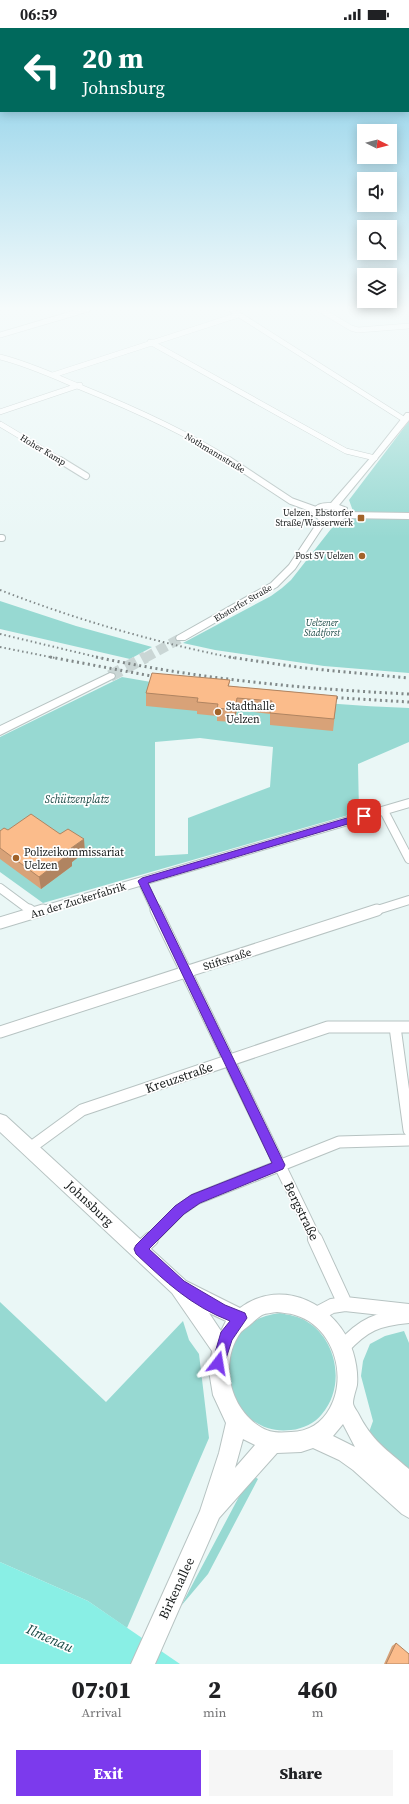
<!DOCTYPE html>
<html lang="en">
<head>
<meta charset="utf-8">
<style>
	:root { --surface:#fff; --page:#f6f6f6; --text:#202124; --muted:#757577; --accent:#7c3aed }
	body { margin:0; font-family:"Source Serif 4",serif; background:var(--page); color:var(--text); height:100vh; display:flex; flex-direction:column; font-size:15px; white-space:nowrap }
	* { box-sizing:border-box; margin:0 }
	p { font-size:13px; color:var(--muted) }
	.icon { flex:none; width:22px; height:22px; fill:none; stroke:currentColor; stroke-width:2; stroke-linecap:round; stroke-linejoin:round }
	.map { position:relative; height:1636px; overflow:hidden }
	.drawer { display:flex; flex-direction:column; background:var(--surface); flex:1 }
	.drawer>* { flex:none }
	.hud { position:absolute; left:0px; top:0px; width:409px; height:84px; box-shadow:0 2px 10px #0003; background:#00695c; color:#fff; overflow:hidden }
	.needle { width:26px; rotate:96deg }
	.buttons { position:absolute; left:357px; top:96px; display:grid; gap:8px }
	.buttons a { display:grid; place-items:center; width:40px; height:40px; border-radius:0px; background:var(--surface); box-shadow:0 2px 10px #0003; font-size:20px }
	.pin { position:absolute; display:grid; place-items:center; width:34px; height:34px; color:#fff; margin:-17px; border-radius:8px; box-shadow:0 2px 6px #0006 }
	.me { position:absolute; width:44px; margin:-22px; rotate:14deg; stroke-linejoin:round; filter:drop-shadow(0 0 3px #0008) }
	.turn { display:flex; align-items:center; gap:14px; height:84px; padding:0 16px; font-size:18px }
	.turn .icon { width:52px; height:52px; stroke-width:2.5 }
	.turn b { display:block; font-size:28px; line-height:34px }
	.eta { display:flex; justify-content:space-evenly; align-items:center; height:68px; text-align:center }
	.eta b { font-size:24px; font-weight:800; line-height:28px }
	.button { display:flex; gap:8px; margin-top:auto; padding:8px 16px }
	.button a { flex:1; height:46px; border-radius:0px; background:var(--accent); color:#fff; font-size:16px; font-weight:800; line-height:46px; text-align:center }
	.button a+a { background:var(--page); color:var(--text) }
	.status { display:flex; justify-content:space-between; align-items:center; height:28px; padding:0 20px; background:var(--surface); direction:ltr }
	.status svg { height:11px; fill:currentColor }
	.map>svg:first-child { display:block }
	.green { fill:#97d9d2; fill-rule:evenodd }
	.water { fill:#89efe5 }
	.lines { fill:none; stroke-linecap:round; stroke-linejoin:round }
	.secondary-tunnel-far1 { stroke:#cad6d5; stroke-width:10; stroke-dasharray:10 4.5; stroke-linecap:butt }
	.secondary-tunnel { stroke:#cad6d5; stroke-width:12; stroke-dasharray:12 6; stroke-linecap:butt }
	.minor-far4-casing { stroke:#b7c3c2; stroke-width:6 }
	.minor-far3-casing { stroke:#b7c3c2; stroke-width:8 }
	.minor-far2-casing { stroke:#b7c3c2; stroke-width:10 }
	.minor-far1-casing { stroke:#b7c3c2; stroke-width:13 }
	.minor-casing { stroke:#b7c3c2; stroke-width:16 }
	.secondary-casing { stroke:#b7c3c2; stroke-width:2 }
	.minor-far4 { stroke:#fff; stroke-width:5 }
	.minor-far3 { stroke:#fff; stroke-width:6 }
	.minor-far2 { stroke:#fff; stroke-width:8 }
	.minor-far1 { stroke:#fff; stroke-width:11 }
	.minor { stroke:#fff; stroke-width:14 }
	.secondary { fill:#fff; fill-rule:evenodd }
	.rail-far1 { stroke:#818989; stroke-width:2; stroke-dasharray:1.5 3; stroke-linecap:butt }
	.rail { stroke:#818989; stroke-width:3; stroke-dasharray:2 3.5; stroke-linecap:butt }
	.wall { fill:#d8a278 }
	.shaded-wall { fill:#b08461 }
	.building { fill:#fbbc8b; stroke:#b08461 }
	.route { fill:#7c3aed; stroke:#51269a }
	.poi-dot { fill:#a2632a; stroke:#fff; stroke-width:1.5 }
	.labels { text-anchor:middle; stroke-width:3.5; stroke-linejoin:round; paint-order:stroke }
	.far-street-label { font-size:9px; fill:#161a1a; stroke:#fff }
	.far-poi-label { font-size:9px; fill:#161a1a; stroke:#fff; text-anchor:end }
	.far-park-label { font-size:9px; font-style:italic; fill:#174642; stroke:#fff }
	.poi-label { font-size:11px; fill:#161a1a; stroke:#fff; text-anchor:start }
	.park-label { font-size:11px; font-style:italic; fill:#174642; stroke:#fff }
	.street-label { font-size:11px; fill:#161a1a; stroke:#fff }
	.near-street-label { font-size:13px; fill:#161a1a; stroke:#fff }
	.near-water-label { font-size:14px; font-style:italic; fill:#174642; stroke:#fff }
</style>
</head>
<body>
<div class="status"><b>06:59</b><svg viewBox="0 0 49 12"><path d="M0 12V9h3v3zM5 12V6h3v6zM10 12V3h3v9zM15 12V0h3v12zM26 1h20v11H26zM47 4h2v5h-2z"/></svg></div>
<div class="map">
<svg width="409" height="1636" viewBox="0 0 409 1636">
	<rect width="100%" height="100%" fill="#eaf7f6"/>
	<path class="green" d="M409,393V645L324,638L215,622L183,615L271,568L282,560L291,552L331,501L335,497L353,493V483L349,472Z
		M0,573L76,598L152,619L130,631L0,601Z
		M122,649C217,666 313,676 409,680V714L358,736L359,784L43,875L0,844V709ZM200,710L273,719L270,759L188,790V826L155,828V714Z
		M0,1274L106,1374L183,1293L189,1312L199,1326L209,1410L127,1600L88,1573L0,1534Z
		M280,1285C289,1287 298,1288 306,1293C337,1311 346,1358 322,1386C315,1395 303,1401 291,1402C222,1411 197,1295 280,1285Z
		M404,1303L409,1315V1443L368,1407L373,1393L361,1348L363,1333L370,1316L385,1308Z
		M251,1446L258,1451L208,1546L181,1578Z"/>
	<path class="water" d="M0,1534L88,1573L180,1636H0Z"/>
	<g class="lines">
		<path class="secondary-tunnel-far1" d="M145,630L181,610"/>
		<path class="secondary-tunnel" d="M110,648L146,629"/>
		<defs>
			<path id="minor-far4" d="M230,281L405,392
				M319,281L351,300L358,302L409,298
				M0,307L88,281
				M150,314L346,423L375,430
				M0,329C28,336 54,348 80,359C132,380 184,403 231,433
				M53,347L238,287
				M0,384L80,357
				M0,396L62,433"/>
			<path id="minor-far3" d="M60,432L86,448
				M229,432L291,473L316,482
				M344,487L409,488
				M0,510H2"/>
			<path id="minor-far2" d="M384,783L409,831
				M142,853L156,883
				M0,860L31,883
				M40,883L409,775
				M374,883L409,872"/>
			<path id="minor-far1" d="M29,882L33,885
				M156,882L316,1212
				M0,895L43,882
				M395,999L409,1102
				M0,1004L377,882
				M30,1120L82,1082L328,999H409
				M150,1212L180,1182L196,1171L339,1114L409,1112"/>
			<path id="minor" d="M315,1211L345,1276
				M140,1221L151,1211
				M315,1287L332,1278L345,1276L409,1283
				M342,1320C364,1296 377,1291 409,1288"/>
			<path id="secondary" d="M406,385H409V392L339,477L347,480V489L340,493L326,494L295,541L277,559L185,612H177L176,610L177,608L271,555L289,537L319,492L311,484C316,476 321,475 331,475L372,428ZM324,481H332L340,483V486C332,491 325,490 320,484Z
				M110,645L114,646L115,648L114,650L0,707V698Z
				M0,1086L6,1088L186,1253L240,1280C282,1248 339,1277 353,1324C356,1334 358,1346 357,1357C356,1362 353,1370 353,1375C353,1378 357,1383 358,1385C372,1413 386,1421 409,1441V1490L402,1486L353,1442L339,1432L313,1420L301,1424L277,1425L219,1490L155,1636H131L200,1483L219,1425L226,1395L213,1367L209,1343L212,1323L172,1265L0,1104ZM277,1284C283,1285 289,1285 295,1287C333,1298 348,1347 330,1380C322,1395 308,1404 291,1404C279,1405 269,1405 259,1398C229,1379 219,1333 241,1304C244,1301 249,1298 252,1295C255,1292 259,1289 262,1287C266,1285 272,1285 277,1284ZM209,1285L226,1293L221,1303ZM343,1396L355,1419L333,1408ZM243,1411L255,1417L235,1440Z"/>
		</defs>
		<use href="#minor-far4" class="minor-far4-casing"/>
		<use href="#minor-far3" class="minor-far3-casing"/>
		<use href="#minor-far2" class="minor-far2-casing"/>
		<use href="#minor-far1" class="minor-far1-casing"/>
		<use href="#minor" class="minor-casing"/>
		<use href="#secondary" class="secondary-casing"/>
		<use href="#minor-far4" class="minor-far4"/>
		<use href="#minor-far3" class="minor-far3"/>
		<use href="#minor-far2" class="minor-far2"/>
		<use href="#minor-far1" class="minor-far1"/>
		<use href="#minor" class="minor"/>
		<use href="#secondary" class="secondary"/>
		<path class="rail-far1" d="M0,562C77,592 154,614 234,630
			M0,606L101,630
			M0,619L55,630"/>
		<path class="rail" d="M50,629L162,650
			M96,629C199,651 304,661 409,666
			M229,629L304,640L409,650
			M325,669L409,674"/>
	</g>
	<path class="wall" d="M230,652L229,658L337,668L333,703L270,697V686L237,682L234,694L217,693V688L197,686V683L146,678V665Z
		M0,803L85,824L72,834V838L41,861L0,831Z
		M396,1615L409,1636H384L392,1618Z"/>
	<path class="shaded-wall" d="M237,670V682L234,694L235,682Z
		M84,811L85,824L72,834V838L41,861L39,849L67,823Z"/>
	<path class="building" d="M152,645L230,652L228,658L337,668L334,691L270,685L272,673L237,670L235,682L217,680L218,676L197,674L198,670L146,665Z
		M31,786L60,806L68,801L84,811L67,823L70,825L39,849L0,820V803L4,800L8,802Z
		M396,1615L409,1626V1636H386Z"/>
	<linearGradient id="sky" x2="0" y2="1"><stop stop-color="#82cce7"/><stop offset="0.55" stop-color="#f6fbfb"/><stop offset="1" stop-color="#f6fbfb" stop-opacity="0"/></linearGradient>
	<rect width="409" height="510" fill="url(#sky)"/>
	<path class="route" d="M364,785L369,788L368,790L148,855L285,1137L283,1141L200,1175L184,1186L149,1221L184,1253L225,1277L245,1285L247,1290L232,1312L223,1340L218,1342L214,1340L212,1335L221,1304L230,1293C191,1278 166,1254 136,1226L134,1221L136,1217L175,1178L191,1167L272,1135L138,853L142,850Z"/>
	<g class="poi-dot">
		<rect x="357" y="486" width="8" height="8" rx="2"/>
		<circle cx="362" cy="528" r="4"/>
		<circle cx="218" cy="684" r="4"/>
		<circle cx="16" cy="830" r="4"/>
	</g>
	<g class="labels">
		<g class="far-street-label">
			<text transform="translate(43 422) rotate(31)" y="3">Hoher Kamp</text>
			<text transform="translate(215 425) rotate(31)" y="3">Nothmannstraße</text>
			<text transform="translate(243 575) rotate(-30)" y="3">Ebstorfer Straße</text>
		</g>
		<g class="far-poi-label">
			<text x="353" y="488">Uelzen, Ebstorfer<tspan x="353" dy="10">Straße/Wasserwerk</tspan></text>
			<text x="354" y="531">Post SV Uelzen</text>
		</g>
		<g class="far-park-label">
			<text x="322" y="598">Uelzener<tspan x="322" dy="10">Stadtforst</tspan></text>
		</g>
		<g class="poi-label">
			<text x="226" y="682">Stadthalle<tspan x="226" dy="13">Uelzen</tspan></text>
			<text x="24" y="828">Polizeikommissariat<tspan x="24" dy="13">Uelzen</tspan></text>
		</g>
		<g class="park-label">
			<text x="77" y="775">Schützenplatz</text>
		</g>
		<g class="street-label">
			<text transform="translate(78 872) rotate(-17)" y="4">An der Zuckerfabrik</text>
			<text transform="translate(227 931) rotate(-18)" y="4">Stiftstraße</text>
		</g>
		<g class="near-street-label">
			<text transform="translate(179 1049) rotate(-19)" y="5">Kreuzstraße</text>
			<text transform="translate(90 1175) rotate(43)" y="5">Johnsburg</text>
			<text transform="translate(302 1183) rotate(64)" y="5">Bergstraße</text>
			<text transform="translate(176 1560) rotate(-65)" y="5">Birkenallee</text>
		</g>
		<g class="near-water-label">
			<text transform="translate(50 1610) rotate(24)" y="5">Ilmenau</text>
		</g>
	</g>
</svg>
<div class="buttons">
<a><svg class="needle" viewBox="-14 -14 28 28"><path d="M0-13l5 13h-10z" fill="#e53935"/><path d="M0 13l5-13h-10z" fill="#757577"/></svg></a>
<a><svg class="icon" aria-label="sound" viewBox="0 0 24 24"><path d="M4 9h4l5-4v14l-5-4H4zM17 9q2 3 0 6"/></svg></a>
<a><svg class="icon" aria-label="search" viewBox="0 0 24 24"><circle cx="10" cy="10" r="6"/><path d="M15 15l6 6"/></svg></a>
<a><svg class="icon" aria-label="layers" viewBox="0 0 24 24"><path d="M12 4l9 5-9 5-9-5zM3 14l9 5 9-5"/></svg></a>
</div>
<div class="pin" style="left:364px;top:788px;background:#d93025"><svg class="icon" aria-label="arrive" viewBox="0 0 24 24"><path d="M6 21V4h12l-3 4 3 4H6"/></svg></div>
<svg class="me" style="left:218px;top:1335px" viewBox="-20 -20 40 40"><path d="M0-17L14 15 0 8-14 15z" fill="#7c3aed" stroke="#fff" stroke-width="4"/></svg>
<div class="hud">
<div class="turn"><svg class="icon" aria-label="left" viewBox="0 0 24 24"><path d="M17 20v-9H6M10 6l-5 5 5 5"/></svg><div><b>20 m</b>Johnsburg</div></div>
</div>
</div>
<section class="drawer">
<div class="eta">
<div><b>07:01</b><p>Arrival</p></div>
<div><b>2</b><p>min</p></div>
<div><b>460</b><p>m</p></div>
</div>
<div class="button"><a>Exit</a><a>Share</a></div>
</section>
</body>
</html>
